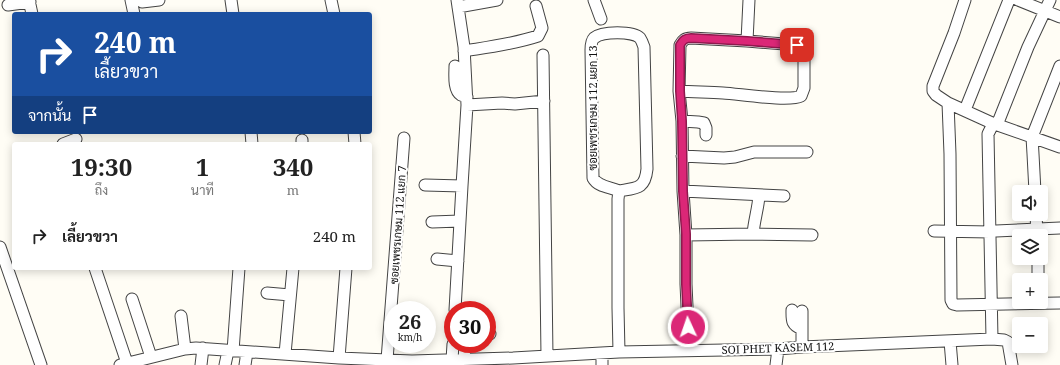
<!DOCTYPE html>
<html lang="th">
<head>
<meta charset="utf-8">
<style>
	:root { --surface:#fff; --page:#f6f6f6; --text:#222; --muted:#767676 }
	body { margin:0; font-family:"Noto Serif",Sarabun,serif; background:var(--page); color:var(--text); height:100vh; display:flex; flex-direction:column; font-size:15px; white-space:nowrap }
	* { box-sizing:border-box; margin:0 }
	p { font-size:13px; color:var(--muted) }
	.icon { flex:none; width:22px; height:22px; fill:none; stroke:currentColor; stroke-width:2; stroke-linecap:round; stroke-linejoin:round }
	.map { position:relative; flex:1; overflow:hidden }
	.sheet { position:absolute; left:12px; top:142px; width:360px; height:128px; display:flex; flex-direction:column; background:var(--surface); border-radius:4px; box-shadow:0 2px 10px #0003 }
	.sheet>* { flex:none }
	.top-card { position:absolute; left:12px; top:12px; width:360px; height:122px; border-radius:4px; box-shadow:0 2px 10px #0003; background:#1a4fa0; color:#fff; overflow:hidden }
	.buttons { position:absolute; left:1012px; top:185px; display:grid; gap:8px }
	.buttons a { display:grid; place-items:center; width:36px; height:36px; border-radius:4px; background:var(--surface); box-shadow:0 2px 10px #0003; font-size:20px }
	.speed { position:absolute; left:384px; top:301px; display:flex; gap:8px; font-size:20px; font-weight:700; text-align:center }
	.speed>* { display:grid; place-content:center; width:52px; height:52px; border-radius:50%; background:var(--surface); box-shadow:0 2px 10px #0003; line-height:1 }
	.speed small { font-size:10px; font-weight:400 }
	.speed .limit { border:6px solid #d22; background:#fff; color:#111 }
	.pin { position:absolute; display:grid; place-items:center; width:34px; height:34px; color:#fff; margin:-17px; border-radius:8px; box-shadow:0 2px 6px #0006 }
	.me { position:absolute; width:44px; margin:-22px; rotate:357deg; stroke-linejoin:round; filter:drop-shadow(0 0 3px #0008) }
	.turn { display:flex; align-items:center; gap:14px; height:84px; padding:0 16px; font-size:18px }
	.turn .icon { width:52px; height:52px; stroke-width:2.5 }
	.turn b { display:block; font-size:28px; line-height:34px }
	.then { display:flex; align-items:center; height:38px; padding:0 16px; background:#0003; gap:8px; font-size:15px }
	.eta { display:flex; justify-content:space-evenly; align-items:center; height:68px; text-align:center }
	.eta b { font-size:24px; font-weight:700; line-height:28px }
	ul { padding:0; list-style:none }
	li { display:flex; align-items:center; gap:12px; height:52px; padding:0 16px }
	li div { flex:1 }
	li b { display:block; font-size:15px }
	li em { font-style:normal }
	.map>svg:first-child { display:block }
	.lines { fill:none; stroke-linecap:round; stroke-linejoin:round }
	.minor-casing { stroke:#444; stroke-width:13 }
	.minor { stroke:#fff; stroke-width:11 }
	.route-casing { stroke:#8e194d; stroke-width:10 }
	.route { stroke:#db2777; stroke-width:7 }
	.labels { text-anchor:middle; stroke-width:4; stroke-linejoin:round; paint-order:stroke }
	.street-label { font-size:11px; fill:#111; stroke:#fff }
</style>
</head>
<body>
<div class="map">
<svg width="1060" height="365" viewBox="0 0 1060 365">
	<rect width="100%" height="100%" fill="#fffdf5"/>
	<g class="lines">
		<defs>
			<path id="minor" d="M29,0L32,14
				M131,0L134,14
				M139,0L142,2L159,0
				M231,0L233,14
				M331,0L334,14
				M594,0L601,19
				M965,0L954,33L933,86V91L936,95L948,103L992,123L1060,147
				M1018,0L1060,17
				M8,5L30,2
				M458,7L497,0
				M747,41L749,0
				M464,51C489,47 514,44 538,36L542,28L536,6
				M543,55L547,356
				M455,66C455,74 453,90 461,95C463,96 465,96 467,97
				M679,91C694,92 709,92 723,93C740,94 789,102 801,96L804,88V49L801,46L797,45L747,41L691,38C685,38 683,40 680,45L679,91L682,121L683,191L686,235V284L689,351
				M948,103L950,154L951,300L953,304L957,305L1060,303
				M467,105L502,103L515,104L544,101
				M965,110L1009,0
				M682,121L698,122L704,123L706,128V135
				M997,125L1028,47L1050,0
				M251,132L252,144
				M354,132L355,144
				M302,140V144
				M63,144L76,139
				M682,156L724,158L735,157L754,152H807
				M425,185L462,186
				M619,191C610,187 598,187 593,178L591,50C591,46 591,41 594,38C602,31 633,31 640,38C642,41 643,44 644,47L647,169C645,189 637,188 619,191L618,199V308L619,352
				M683,191L784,196
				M1035,192L1033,154L1032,137L1060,66
				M1036,214L1037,235
				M432,222L460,221
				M934,231L990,232
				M996,231L1060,228
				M753,234C754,221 758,209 759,196
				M686,235L753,234L812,235
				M0,247L41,365
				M1038,258V280
				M437,259L458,261
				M95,268L127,363
				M267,293L290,295
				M132,299L151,357
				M455,310L462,186L467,105L464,47L457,0
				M792,310C792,320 791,325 802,329
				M181,316L185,349
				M487,334H490
				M992,339L988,134L991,128L992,123
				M950,341L952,365
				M802,347V311
				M233,351L239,268
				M602,353V365
				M285,354L293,268
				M339,358L346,268
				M387,360L404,138
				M452,360L453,344
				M464,360L465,344
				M120,365L185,349L196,348L339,358L412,361L513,358L619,352L778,349L802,347L992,339L1004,340L1008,342L1012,365
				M201,365L203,348
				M225,365L228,351
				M245,365L247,352
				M776,365L778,349"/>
		</defs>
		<use href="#minor" class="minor-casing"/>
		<use href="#minor" class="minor"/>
	</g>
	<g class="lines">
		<defs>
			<path id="route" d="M688,327L686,284V234L683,191L682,121L680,91V45C683,40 685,38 691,38L747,41L797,45"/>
		</defs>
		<use href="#route" class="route-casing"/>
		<use href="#route" class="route"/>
	</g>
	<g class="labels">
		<g class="street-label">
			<text transform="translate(593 108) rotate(-90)" y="4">ซอยเพชรเกษม 112 แยก 13</text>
			<text transform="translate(398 225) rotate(-86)" y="4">ซอยเพชรเกษม 112 แยก 7</text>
			<text transform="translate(778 348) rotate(-2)" y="4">SOI PHET KASEM 112</text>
		</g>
	</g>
</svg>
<div class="buttons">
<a><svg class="icon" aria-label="sound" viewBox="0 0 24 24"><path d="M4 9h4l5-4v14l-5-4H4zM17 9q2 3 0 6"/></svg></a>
<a><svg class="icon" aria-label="layers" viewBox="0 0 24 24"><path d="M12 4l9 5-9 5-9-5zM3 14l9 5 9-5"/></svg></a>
<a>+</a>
<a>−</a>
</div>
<div class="speed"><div>26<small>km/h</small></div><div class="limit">30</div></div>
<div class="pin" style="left:797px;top:45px;background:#d93025"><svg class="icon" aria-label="arrive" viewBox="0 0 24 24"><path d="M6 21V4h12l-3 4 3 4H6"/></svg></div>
<svg class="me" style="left:688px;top:327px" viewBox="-20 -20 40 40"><circle r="17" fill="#db2777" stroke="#fff" stroke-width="3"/><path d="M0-11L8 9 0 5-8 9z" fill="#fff"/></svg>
<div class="top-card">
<div class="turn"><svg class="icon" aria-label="right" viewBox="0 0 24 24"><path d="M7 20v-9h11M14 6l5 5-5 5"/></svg><div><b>240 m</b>เลี้ยวขวา</div></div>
<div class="then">จากนั้น<svg class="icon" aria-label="arrive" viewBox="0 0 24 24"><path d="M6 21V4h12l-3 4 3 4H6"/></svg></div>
</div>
<section class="sheet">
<div class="eta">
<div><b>19:30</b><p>ถึง</p></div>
<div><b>1</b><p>นาที</p></div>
<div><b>340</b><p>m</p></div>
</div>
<ul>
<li><svg class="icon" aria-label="right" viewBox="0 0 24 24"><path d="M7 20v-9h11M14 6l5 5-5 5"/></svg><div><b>เลี้ยวขวา</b></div><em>240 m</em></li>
</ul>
</section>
</div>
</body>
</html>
